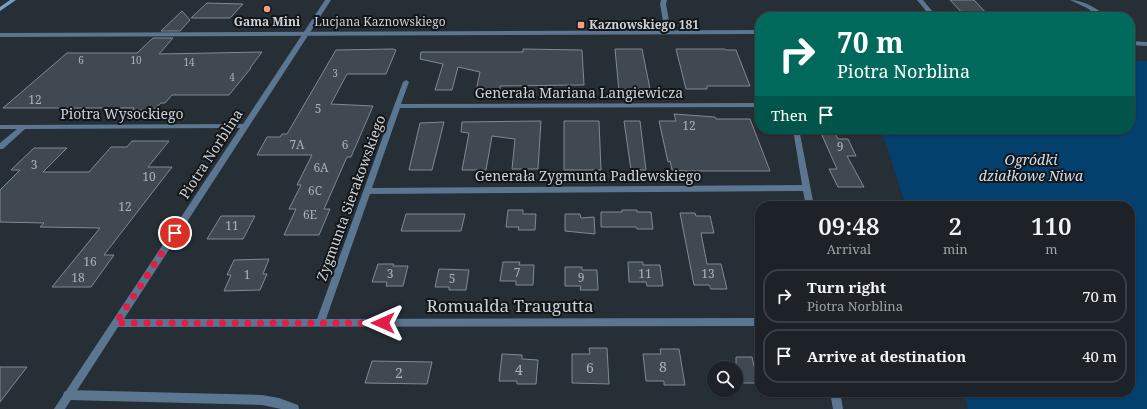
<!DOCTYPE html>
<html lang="en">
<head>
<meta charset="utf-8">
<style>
	:root { --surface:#1c2228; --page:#292f34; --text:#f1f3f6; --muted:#a0a4a8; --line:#3a3f45 }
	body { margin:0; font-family:"Noto Serif",serif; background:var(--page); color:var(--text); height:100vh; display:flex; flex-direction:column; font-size:15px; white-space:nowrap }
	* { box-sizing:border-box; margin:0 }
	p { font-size:13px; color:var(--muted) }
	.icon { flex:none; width:22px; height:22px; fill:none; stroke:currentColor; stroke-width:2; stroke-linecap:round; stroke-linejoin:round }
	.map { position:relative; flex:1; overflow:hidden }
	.sheet { position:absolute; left:755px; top:201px; width:380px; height:196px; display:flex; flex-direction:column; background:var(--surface); border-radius:16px; box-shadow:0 1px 3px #0004,0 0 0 1px var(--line) }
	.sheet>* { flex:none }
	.guide { position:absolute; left:755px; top:12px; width:380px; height:122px; border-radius:16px; box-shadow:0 1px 3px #0004,0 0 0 1px var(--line); background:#00695c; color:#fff; overflow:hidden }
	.controls { position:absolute; left:707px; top:361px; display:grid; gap:8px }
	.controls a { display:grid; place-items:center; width:36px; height:36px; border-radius:50%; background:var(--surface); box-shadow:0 1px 3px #0004,0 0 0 1px var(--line); font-size:20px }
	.pin { position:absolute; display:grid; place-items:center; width:34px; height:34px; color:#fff; margin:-17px; border:2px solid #fff; border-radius:50%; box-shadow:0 1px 4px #0007 }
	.me { position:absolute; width:44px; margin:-22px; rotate:270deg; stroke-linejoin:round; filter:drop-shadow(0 0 3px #0008) }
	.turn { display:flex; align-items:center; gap:14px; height:84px; padding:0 16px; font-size:18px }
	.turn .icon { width:52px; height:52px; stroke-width:2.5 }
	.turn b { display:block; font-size:28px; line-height:34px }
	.then { display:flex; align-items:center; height:38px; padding:0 16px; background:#0003; gap:8px; font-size:15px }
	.eta { display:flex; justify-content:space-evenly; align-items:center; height:68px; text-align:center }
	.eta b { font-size:24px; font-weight:600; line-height:28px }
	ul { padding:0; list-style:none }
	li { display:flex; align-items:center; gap:12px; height:54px; margin:0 8px 6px; padding:0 8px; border:2px solid var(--line); border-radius:16px }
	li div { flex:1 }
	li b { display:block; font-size:15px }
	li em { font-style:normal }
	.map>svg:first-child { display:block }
	.green { fill:#03406e }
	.building { fill:#404951; stroke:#808a93 }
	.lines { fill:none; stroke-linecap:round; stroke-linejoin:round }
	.service { fill:#5b7690; fill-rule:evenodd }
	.minor { fill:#5b7690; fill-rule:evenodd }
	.tertiary { fill:#5b7690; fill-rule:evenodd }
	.secondary { fill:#739fc9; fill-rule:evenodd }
	.route { stroke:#e11d48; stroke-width:7; stroke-dasharray:0 12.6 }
	.poi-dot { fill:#f39f84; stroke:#121619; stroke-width:1.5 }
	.labels { text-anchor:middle; stroke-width:4; stroke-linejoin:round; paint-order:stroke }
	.far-number-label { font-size:10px; fill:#aab0b6 }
	.far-poi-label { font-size:12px; font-weight:bold; fill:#cdd2d7; stroke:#121619 }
	.far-street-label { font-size:12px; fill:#cdd2d7; stroke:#121619 }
	.number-label { font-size:12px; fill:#aab0b6 }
	.street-label { font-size:14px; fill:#cdd2d7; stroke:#121619 }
	.park-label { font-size:14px; font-style:italic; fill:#d0e0f1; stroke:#121619 }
	.near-number-label { font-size:14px; fill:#aab0b6 }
	.near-street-label { font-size:17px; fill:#cdd2d7; stroke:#121619 }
</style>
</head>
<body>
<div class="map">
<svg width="1147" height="409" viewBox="0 0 1147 409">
	<rect width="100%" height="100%" fill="#262e36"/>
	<path class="green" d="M1130,61H1147V409H968L963,392H1130V206H906L881,129H1130Z"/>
	<path class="building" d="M950,0H974L990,17H966Z
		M207,3L243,4L230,18H191Z
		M182,11L190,20L180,31H161Z
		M153,38H173L159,54L262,52L250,68H251L229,95H172L165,103H161L153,110H132L134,108H3L67,53H137Z
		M393,49L396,50L386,74H347L331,104L373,106L351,157H347L324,209H330L319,235H284L296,209H289L301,185H297L312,155H257L267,137H280L282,134H287L336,50Z
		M523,49L582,50L584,85L500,86V91H476L480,72L458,67L452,90H435L443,64L420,59L421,52H523Z
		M615,49H642L650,89L619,91Z
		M676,49H725L726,50H736L750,86H707V89H686Z
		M674,114L715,117L716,119H750L770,171H687L672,170L670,161L668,162L659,121H676Z
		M541,121L538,169H512L515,139L492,136L486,170H462L469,133L461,132L462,122Z
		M564,121H599L601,170H564Z
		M624,121H640L646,170H631Z
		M444,122L432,170H409L420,123Z
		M830,129H833L838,139H848L856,156H847L864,187H838L829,169H837L821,133Z
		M132,141H169L148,167H172L104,255H114L91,287H52L100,228L40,227L44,223L0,222V190L20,170H11L34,148H67L43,172H89L111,147H127Z
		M508,210H523V214H536L535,230H518L519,227H506Z
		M622,210H637V212H651L653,229H637L636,227H601V212H622Z
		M680,213H695L696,216H710L714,233H701L707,264H721L727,289H711L709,285H694Z
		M406,214H465L461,231H401Z
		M565,214H580L581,218L594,217L595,234L565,231Z
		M221,216H255L243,239H207Z
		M269,259L263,274H267L260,290L224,291L231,275H227L234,260Z
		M503,262H520L519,265H534L533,285H516V281H500Z
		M628,262H643V265H660L663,286H647L646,282H629Z
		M378,264H394L393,266H408L403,286H386L387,282H372Z
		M565,267H582V270H597L598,290H580L581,286H565Z
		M439,269L469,270L466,290H449V287H435Z
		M589,348H607L609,384L572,383V354H590Z
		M660,349H679L685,385H664V381H646L643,354H661Z
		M502,354L522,355V359L538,360L536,384H517V381H499Z
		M736,357H752L758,383H739L738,380H736Z
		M372,361L432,362L427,384L365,383Z
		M0,367H27L0,402Z"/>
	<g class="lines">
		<path class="service" d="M68,390L262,395L279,398L298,405L299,409H281L262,405L68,400L64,398L63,395L64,392Z"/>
		<path class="minor" d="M325,0H331L124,319H317L394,106L403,82L406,80L409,82L401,104L760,103V107L400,108L372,188L802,185L793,129H799L814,206H806L803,191L370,194L326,319L760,318V326L118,327L65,409H54L240,128L25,129L3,149H0V143L17,129H0V125L243,124Z
			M661,0H667L666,4L671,32L668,34L665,32L660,4Z
			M917,0H923L937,17H931Z
			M1070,0C1083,0 1097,8 1107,17H1100L1087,8Z
			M756,30L760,34V41L758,40L753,32Z
			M830,392H840L843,409H833Z"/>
		<path class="tertiary" d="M760,30V34L0,37V33Z
			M1130,41L1147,42V46L1130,45Z"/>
		<path class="secondary" d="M10,0H16L0,11V7Z"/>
	</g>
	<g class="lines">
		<path class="route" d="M175,233L116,323H383"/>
	</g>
	<g class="poi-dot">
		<circle cx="267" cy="9" r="4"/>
		<rect x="577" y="21" width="8" height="8" rx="2"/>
	</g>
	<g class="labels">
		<g class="far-number-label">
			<text x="81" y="64">6</text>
			<text x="136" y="64">10</text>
			<text x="189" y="66">14</text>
			<text x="335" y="77">3</text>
			<text x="232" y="81">4</text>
		</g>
		<g class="far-poi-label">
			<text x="267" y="26">Gama Mini</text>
			<text x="589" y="29" text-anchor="start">Kaznowskiego 181</text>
		</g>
		<g class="far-street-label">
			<text x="380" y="26">Lucjana Kaznowskiego</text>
		</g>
		<g class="number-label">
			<text x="35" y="104">12</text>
			<text x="318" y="113">5</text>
			<text x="689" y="130">12</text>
			<text x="297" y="149">7A</text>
			<text x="345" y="149">6</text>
			<text x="840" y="151">9</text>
			<text x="34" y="169">3</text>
			<text x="321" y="172">6A</text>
			<text x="149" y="181">10</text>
			<text x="315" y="195">6C</text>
			<text x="125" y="211">12</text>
			<text x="310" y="219">6E</text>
			<text x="232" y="230">11</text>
			<text x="90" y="266">16</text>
			<text x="517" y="277">7</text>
			<text x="390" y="278">3</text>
			<text x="645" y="278">11</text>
			<text x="708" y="278">13</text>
			<text x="247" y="279">1</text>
			<text x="78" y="282">18</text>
			<text x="581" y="282">9</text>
			<text x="452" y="283">5</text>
		</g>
		<g class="street-label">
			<text x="579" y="98">Generała Mariana Langiewicza</text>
			<text x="122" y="119">Piotra Wysockiego</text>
			<text transform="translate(211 154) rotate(-57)" y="5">Piotra Norblina</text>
			<text x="588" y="181">Generała Zygmunta Padlewskiego</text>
			<text transform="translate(351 198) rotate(-70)" y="5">Zygmunta Sierakowskiego</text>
		</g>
		<g class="park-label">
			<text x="1031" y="165">Ogródki<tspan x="1031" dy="16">działkowe Niwa</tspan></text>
		</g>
		<g class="near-number-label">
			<text x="663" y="372">8</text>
			<text x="590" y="373">6</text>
			<text x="519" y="375">4</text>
			<text x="399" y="378">2</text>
		</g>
		<g class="near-street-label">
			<text x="510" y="312">Romualda Traugutta</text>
		</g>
	</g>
</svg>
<div class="controls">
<a><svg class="icon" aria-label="search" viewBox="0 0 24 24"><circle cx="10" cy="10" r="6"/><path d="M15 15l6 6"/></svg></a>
</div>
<div class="pin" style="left:175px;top:233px;background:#d93025"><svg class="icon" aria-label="arrive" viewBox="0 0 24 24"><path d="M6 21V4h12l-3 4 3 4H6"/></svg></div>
<svg class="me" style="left:383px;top:323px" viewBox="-20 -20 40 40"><path d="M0-17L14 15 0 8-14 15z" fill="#e11d48" stroke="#fff" stroke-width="4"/></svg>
<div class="guide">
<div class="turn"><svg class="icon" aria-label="right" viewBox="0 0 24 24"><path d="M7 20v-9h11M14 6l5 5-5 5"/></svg><div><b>70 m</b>Piotra Norblina</div></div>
<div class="then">Then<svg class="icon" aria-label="arrive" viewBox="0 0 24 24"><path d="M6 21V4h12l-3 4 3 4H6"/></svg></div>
</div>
<section class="sheet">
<div class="eta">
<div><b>09:48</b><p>Arrival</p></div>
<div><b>2</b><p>min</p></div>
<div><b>110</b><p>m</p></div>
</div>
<ul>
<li><svg class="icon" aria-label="right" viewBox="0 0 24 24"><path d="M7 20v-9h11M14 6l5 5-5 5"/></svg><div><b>Turn right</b><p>Piotra Norblina</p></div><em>70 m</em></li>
<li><svg class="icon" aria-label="arrive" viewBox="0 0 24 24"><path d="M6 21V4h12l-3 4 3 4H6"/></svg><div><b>Arrive at destination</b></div><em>40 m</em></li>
</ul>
</section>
</div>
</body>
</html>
